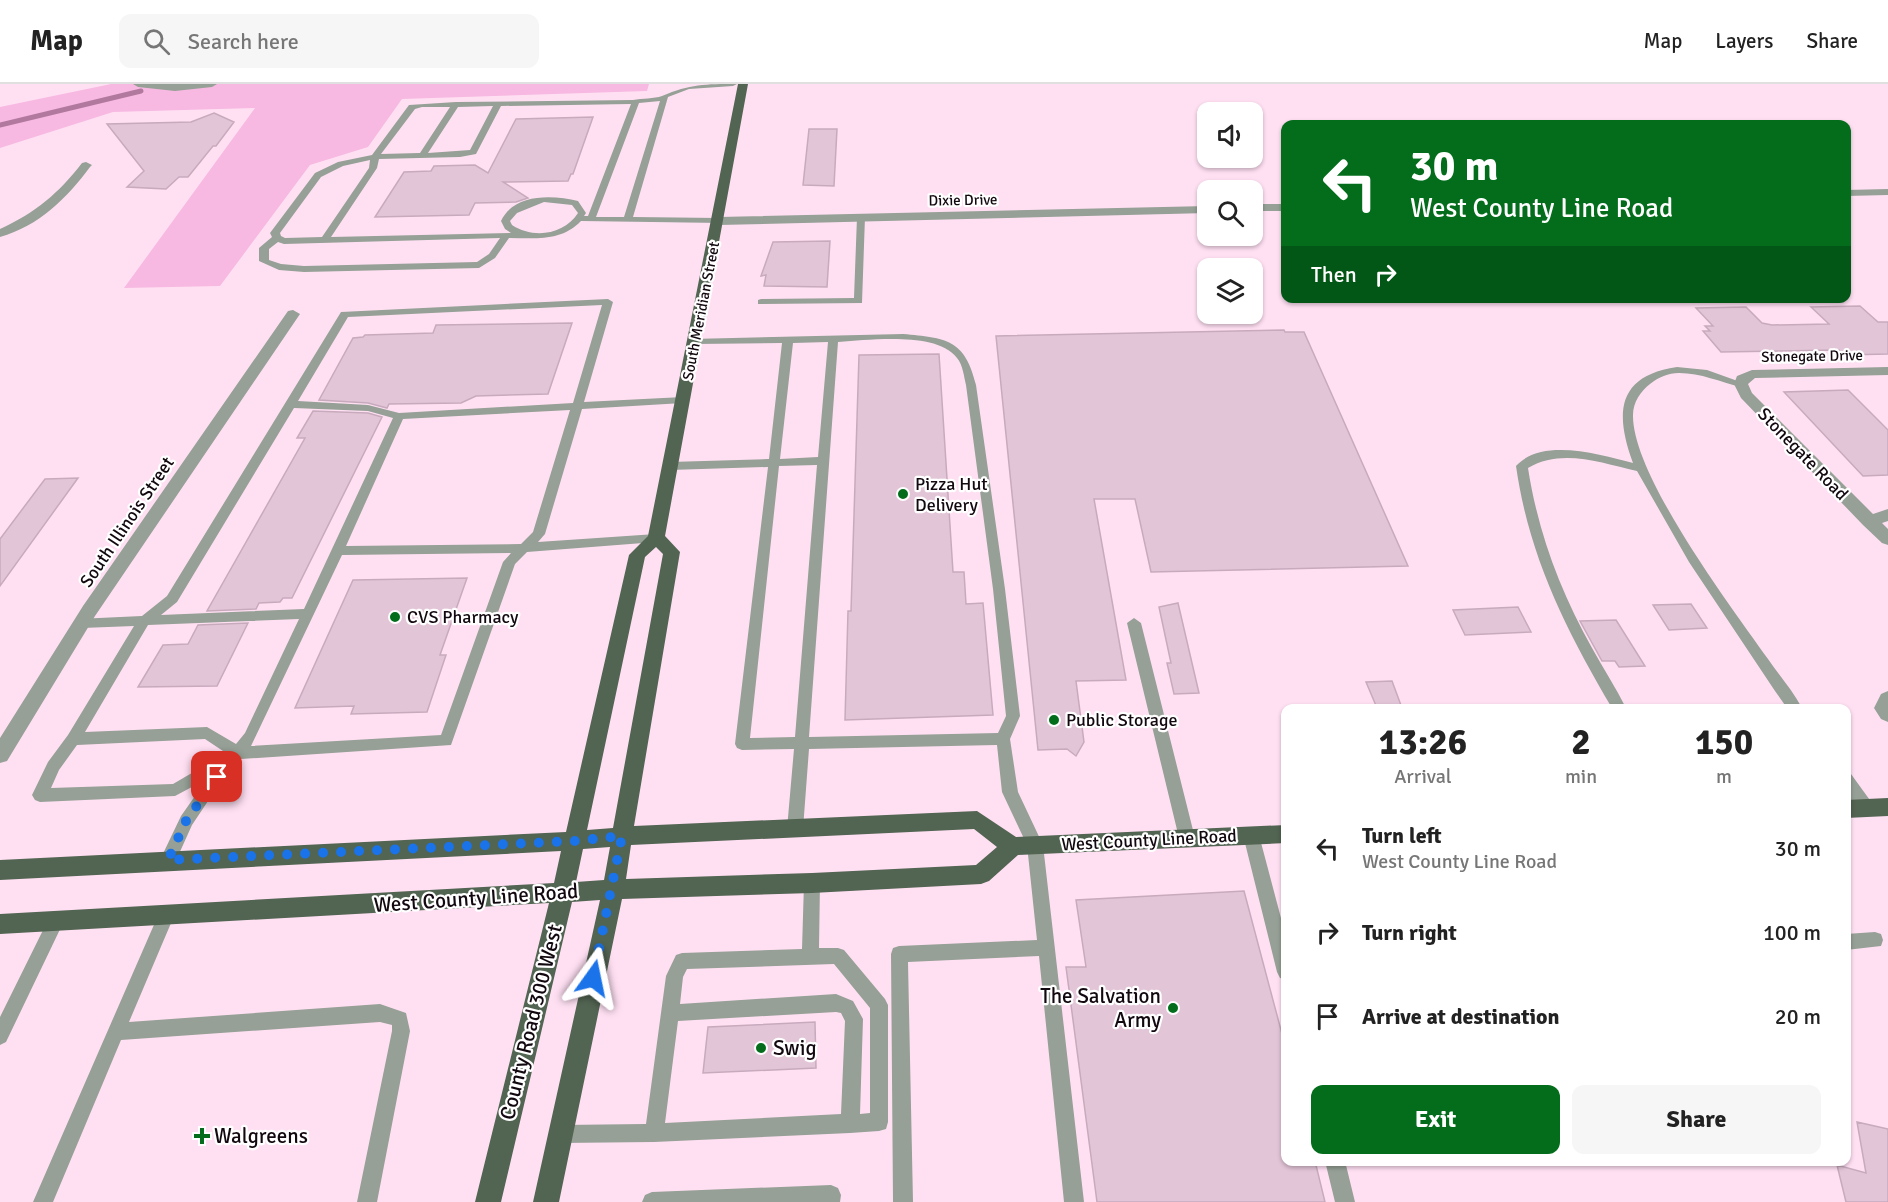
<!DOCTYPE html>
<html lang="en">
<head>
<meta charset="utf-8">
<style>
	:root { --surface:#fff; --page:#f6f6f6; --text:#222; --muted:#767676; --line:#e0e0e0; --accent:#036d1c }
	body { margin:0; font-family:Signika,sans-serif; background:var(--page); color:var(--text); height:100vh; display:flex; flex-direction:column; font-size:22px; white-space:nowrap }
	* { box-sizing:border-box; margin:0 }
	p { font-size:20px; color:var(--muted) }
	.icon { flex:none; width:33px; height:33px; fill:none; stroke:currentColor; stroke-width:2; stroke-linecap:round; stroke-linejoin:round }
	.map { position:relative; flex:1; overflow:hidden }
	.details { position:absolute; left:1281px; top:620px; width:570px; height:462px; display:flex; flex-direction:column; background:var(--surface); border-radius:12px; box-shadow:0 2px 4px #0004 }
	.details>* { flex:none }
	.guide { position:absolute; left:1281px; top:36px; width:570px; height:183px; border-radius:12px; box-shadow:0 2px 4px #0004; background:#036d1c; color:#fff; overflow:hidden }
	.controls { position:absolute; left:1197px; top:18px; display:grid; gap:12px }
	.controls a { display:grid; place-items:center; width:66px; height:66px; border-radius:12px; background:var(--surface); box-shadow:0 2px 4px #0004; font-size:30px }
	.pin { position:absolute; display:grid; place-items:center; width:51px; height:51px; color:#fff; margin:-26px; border-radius:12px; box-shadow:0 3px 9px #0006 }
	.me { position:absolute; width:66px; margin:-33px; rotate:12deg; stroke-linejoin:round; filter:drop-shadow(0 0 4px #0008) }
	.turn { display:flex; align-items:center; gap:21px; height:126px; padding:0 30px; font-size:27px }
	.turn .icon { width:78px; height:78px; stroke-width:2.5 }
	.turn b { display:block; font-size:42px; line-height:51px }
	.then { display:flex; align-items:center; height:57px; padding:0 30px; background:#0003; gap:12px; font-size:22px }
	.eta { display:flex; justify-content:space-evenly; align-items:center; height:102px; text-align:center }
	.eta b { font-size:36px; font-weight:700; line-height:42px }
	.primary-button { display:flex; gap:12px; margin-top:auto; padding:12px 30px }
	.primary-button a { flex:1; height:69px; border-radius:12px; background:var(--accent); color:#fff; font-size:24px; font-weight:700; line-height:69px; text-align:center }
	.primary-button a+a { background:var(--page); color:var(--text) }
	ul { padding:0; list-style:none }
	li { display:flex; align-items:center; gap:18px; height:84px; padding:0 30px }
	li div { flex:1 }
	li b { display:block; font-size:22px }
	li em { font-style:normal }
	header { display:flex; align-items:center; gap:36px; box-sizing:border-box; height:84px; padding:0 30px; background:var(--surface); border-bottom:2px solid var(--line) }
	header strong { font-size:28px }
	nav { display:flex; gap:33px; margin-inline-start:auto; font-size:21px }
	.search { width:420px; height:54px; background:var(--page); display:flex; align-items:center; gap:15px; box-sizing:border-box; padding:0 21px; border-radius:12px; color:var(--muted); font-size:22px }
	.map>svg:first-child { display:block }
	.green { fill:#f7b9e1 }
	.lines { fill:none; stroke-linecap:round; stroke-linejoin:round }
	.stream { stroke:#b2799f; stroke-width:5 }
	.building { fill:#e3c5d8; stroke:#c8aabd; stroke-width:1.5 }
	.lane { fill:#96a096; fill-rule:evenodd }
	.street { fill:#96a096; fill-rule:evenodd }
	.primary { fill:#526452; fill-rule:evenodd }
	.route { stroke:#1a73e8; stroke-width:10; stroke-dasharray:0 18 }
	.poi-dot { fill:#036d1c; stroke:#fff; stroke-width:2 }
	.labels { text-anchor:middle; stroke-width:4.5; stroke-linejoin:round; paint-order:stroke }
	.far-street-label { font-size:15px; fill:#12080f; stroke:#fff }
	.street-label { font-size:18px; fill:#12080f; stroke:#fff }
	.poi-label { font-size:18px; fill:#12080f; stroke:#fff; text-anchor:start }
	.near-street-label { font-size:21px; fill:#12080f; stroke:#fff }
	.near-poi-label { font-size:21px; fill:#12080f; stroke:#fff; text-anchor:start }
</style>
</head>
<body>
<header>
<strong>Map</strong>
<div class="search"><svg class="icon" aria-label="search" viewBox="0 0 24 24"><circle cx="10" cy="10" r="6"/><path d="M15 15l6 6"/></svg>Search here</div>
<nav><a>Map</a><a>Layers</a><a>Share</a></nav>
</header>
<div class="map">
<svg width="1888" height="1118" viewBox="0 0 1888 1118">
	<rect width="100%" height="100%" fill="#ffe0f3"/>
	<path class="green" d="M111,0H649L647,7L402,15L368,63L310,81L220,202L124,204L255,24L113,28L0,64V23Z"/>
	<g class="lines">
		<path class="stream" d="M0,41L141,7"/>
	</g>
	<path class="building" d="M214,29L234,38L216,62H213L188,93H179L166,105L127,103L144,87L107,40L191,38Z
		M593,33L573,90H571L568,97L503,98L528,114L516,118L475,119L469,131L375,133L404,88L431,87L434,82L475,81L488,89L516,35Z
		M809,45H837L834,102L803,101Z
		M830,157L827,203L764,202L766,191L761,192L773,158Z
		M1860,222L1878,238H1888V270L1844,271L1839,266L1721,268L1703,247H1710L1705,242H1713L1696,224L1746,223L1762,239L1772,241L1829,240L1811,223Z
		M572,239L548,310L476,312L461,319L389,320L387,324L368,319L319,316L353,254L363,253L365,251L433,249L436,241Z
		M1284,246L1285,248H1304L1408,482L1151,488L1135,415H1094L1126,596L1076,597L1084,658L1076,672L1067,665L1038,666L996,252Z
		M939,270L953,488H964L966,520L983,519L993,631L845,636L848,527H851L859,271Z
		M1848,306L1888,346V391L1863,392L1784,308Z
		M313,327L368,329L382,333L292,514H283L280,518L259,519L256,525L207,527L305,354H297Z
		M78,394L0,502V455L45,395Z
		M467,494L440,571H446L427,628L351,630L354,622L295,624L353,496Z
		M1178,519L1199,609L1174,610L1167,579H1171L1159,523Z
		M1691,520L1707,544L1669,546L1653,521Z
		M1518,523L1531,548L1465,551L1453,526Z
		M1616,536L1645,582L1619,583L1615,577H1602L1580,537Z
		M248,539L217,602L138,603L163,561L188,560L198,541Z
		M1392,597L1402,624H1377L1366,598Z
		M1244,807L1286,965V1077H1315L1325,1118H1097L1066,883H1086L1076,816Z
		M815,938L816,984L703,989L708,943Z
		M1857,1038L1888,1045V1118H1846L1837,1081L1866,1089Z"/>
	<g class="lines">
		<path class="lane" d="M737,0L733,2L689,5L668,13L633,133L719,134L723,137L722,139L581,137C561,158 535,154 509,154L495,174L479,184L304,188L279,186L259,177V164L272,153L270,149L315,89L338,78L372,71L409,21L456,18L633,16C642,14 654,15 662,12C690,0 705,0 737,0ZM660,17L624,133H596L639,19ZM631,20L588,132H584L586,129L578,117C553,111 514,109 501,137L505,145L511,149L331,153L377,84L379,75L460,73L476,70L501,22ZM493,22L470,66L428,69L458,23ZM422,23H450L420,69L381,70L415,25ZM370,76L369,84L322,153L285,154L281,152L280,149L321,93L343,82ZM544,118L572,121L578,129C564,151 533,155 512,141L510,137L517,129ZM500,154L489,170L477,178L304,182L281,180L269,176V165L278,158L284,160Z
			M861,130L865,133L862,219L758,220V216L761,215L854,214L857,133Z
			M608,215L613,218L584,318L683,313L688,316L683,319L582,325L545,450L538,458L656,450L662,454L656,458L527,468L515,480L451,661L241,675L212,711L192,741L174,781L168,783L162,781L160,776L181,732L207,695L175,712L40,718L35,716L32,711L48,678L68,651L134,542L82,544L75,539L77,535L142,532L167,512L341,228ZM602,221L573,319L399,329L368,321L298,317L348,233ZM294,324L368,327L393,334L304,525L161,531L177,518ZM570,326L533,448L521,460L346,462L403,335ZM511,469L503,478L441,651L251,662L342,471ZM299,535L245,649L236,660L207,643L85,648L148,541ZM205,655L226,669L173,700L51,704L59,686L77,661Z
			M903,250C946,254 965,255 976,301L1005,505L1020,632L1010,655L1018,708L1043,761L1084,1118H1064L1039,872L908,878L913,1118H893L891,870L893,864L899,862L1037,856L1027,761L1002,708L997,661L809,665L803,745L800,750L795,752L790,750L787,745L794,665L742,666L737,664L735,660L768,383L670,386L664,382L670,378L769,375L782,259L695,260L691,259V255ZM863,256C890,255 939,251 957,274C963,281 964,293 966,301L993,505L1006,632L998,649L809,653L838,258ZM828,258L818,373L780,375L793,259ZM817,381L795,653L750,654L779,382Z
			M1677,283L1707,286L1746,300L1741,303C1720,298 1701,289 1679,289C1668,289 1659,293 1650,300C1641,307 1633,318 1633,331C1632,391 1731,523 1768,575C1779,591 1793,607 1802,624H1787L1775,607L1689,478L1637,387C1601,379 1562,364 1528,384C1538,448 1560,507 1592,564C1603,584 1616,604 1626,624H1612C1566,546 1529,473 1516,382C1542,353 1601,371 1633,379C1615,330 1616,292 1677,283Z
			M1134,534L1141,539L1195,754L1193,759L1187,761L1181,759L1179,754L1127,539Z
			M1846,689L1851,690L1872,719L1875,724L1872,729C1861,733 1852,719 1847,709C1845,704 1846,695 1846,689Z
			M1251,744L1257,746L1259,751L1286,853V896L1280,894L1277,888L1243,751L1245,746Z
			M812,792L818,794L820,799L819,864H838L844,866L885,915L888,921V1038L886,1045L879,1047L850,1049L654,1058L560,1059L553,1057L551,1050L553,1043L560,1041L646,1040L666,892L676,871L682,869L802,865L804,799L806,794ZM834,880L870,924V1029L860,1030L863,935L853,917L836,910L680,920L683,893L687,885ZM836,928L841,929L845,937L841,1030L665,1039L678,937Z
			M166,824L172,827L174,832L129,938L380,920L406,929L410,947L377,1118H357L392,947V941L380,938L121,956L53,1118H33L160,827Z
			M56,829L62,832L64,837L6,958L0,961V933L50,832Z
			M1875,848L1881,850L1883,856L1881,862L1846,866V850Z
			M1325,1077H1345L1355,1118H1335Z
			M831,1101L838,1104L841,1111L840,1118H642L645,1111L652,1108Z"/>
		<path class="street" d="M133,0H217L212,3L175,7L138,3Z
			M86,78L92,81L90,83C67,114 39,142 0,153V145C35,129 59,109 82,79Z
			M1888,105V111L1846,112V106Z
			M1252,120H1286V127H1252Z
			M1208,122V129L719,141L713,137L719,133Z
			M293,226L300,230L95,532L7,677L0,679V654L83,522L288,227Z
			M1888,283V291L1755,294L1748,300L1752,309L1873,430L1888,425V437L1882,439L1888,445V461L1882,459L1863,441L1741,314L1734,300L1737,292L1752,286Z
			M1888,607V638L1881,635L1874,624L1881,610Z"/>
		<path class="primary" d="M738,0H748L665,452L680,468L634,742L977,727L1016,753L1286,741V759L1018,771L989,797L981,800L812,809L622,815L559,1118H533L600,816L572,818L501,1118H475L549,819L0,850V830L554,799L561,767L0,796V776L566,748L629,471L648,452ZM656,463L663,470L613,744L587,746L645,473ZM974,745L997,763L976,781L812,789L626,795L631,761ZM610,763L604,796L576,798L583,765Z
			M1888,714V732L1846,734V716Z"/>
	</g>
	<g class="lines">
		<path class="route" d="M217,693L186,737L168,776L575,757L622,752L593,894"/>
	</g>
	<g class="poi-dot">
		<circle cx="903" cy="410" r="6"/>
		<circle cx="395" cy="533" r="6"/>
		<circle cx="1054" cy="636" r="6"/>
		<circle cx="1173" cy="924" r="6"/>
		<circle cx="761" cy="964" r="6"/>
		<path d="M199 1043h6v6h6v6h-6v6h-6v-6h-6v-6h6z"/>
	</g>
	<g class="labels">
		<g class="far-street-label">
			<text transform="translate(963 116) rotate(-1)" y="5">Dixie Drive</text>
			<text transform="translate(701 227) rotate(-79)" y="5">South Meridian Street</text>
			<text transform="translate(1812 272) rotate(-1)" y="5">Stonegate Drive</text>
		</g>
		<g class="street-label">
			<text transform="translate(1803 370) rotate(46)" y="6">Stonegate Road</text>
			<text transform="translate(127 438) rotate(-56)" y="6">South Illinois Street</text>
			<text transform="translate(1149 756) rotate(-3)" y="6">West County Line Road</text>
		</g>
		<g class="poi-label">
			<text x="915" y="406">Pizza Hut<tspan x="915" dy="21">Delivery</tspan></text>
			<text x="407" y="539">CVS Pharmacy</text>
			<text x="1066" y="642">Public Storage</text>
		</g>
		<g class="near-street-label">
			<text transform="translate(476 814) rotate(-4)" y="7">West County Line Road</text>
			<text transform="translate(531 938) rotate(-76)" y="7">County Road 300 West</text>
		</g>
		<g class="near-poi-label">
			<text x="1161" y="919" text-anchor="end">The Salvation<tspan x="1161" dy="24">Army</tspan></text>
			<text x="773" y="971">Swig</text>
			<text x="214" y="1059">Walgreens</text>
		</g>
	</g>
</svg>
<div class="controls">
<a><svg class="icon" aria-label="sound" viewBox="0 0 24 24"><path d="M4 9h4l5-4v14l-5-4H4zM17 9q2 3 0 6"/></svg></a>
<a><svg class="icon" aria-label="search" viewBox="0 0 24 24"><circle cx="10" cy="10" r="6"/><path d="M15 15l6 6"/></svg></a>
<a><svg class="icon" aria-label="layers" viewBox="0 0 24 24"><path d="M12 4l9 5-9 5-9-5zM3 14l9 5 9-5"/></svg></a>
</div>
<div class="pin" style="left:217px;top:693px;background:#d93025"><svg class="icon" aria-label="arrive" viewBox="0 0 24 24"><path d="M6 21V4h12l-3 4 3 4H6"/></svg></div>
<svg class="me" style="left:593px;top:894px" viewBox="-20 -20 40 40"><path d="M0-17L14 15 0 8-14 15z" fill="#1a73e8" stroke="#fff" stroke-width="4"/></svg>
<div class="guide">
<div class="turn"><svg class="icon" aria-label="left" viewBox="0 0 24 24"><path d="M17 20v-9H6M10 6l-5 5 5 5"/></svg><div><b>30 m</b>West County Line Road</div></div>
<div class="then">Then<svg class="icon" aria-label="right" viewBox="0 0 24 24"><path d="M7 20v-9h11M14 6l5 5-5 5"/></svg></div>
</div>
<section class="details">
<div class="eta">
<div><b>13:26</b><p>Arrival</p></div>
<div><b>2</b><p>min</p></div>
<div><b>150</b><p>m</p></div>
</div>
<ul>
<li><svg class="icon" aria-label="left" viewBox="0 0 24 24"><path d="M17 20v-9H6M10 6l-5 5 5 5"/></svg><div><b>Turn left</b><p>West County Line Road</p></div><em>30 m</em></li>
<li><svg class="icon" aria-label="right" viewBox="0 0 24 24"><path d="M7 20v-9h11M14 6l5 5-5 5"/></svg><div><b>Turn right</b></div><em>100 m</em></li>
<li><svg class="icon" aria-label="arrive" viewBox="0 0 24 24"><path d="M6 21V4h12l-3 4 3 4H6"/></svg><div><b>Arrive at destination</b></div><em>20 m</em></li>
</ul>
<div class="primary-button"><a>Exit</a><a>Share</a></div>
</section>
</div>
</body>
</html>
